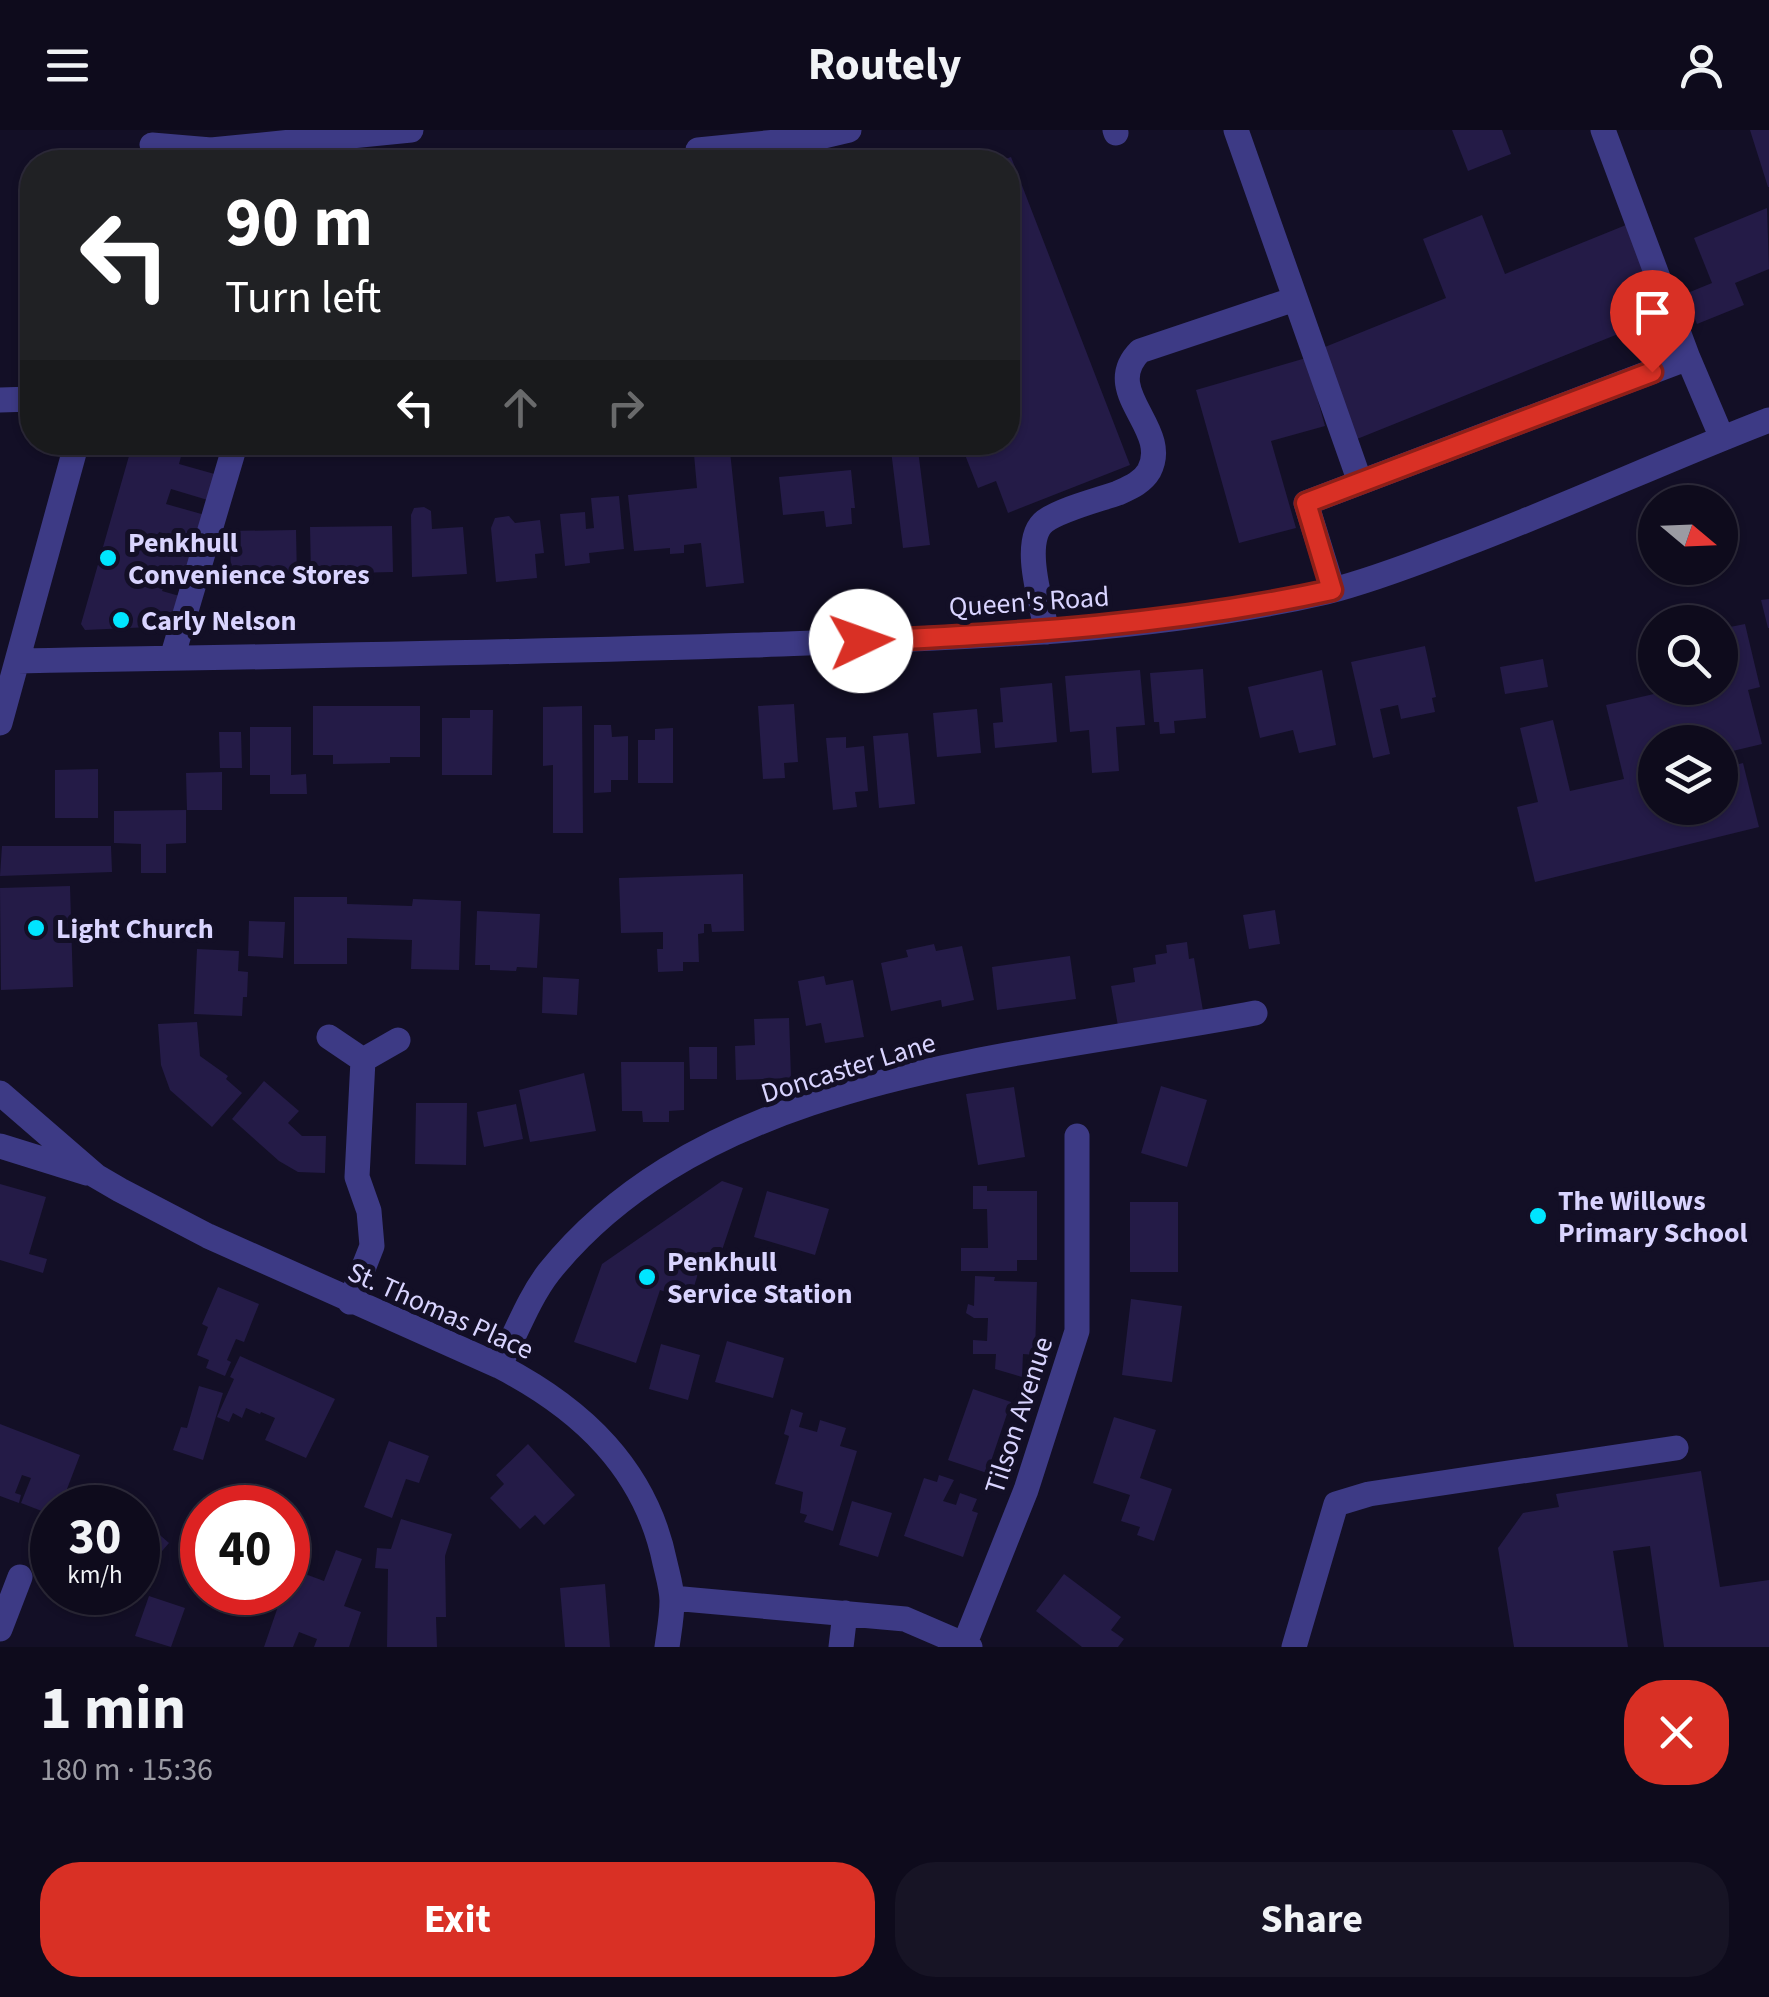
<!DOCTYPE html>
<html lang="en">
<head>
<meta charset="utf-8">
<style>
	:root { --surface:#0e0b1c; --page:#171425; --text:#f1f3f6; --muted:#9b9ba3; --line:#2e2b3b; --accent:#d93025 }
	body { margin:0; font-family:"Source Sans 3",sans-serif; background:var(--page); color:var(--text); height:100vh; display:flex; flex-direction:column; font-size:38px; white-space:nowrap }
	* { box-sizing:border-box; margin:0 }
	p { font-size:32px; color:var(--muted) }
	.icon { flex:none; width:55px; height:55px; fill:none; stroke:currentColor; stroke-width:2; stroke-linecap:round; stroke-linejoin:round }
	.map { position:relative; height:1517px; overflow:hidden }
	.drawer { display:flex; flex-direction:column; background:var(--surface); flex:1 }
	.drawer>* { flex:none }
	.banner { position:absolute; left:20px; top:20px; width:1000px; height:305px; border-radius:40px; box-shadow:0 2px 8px #0004,0 0 0 2px var(--line); background:#202124; color:#fff; overflow:hidden }
	.needle { width:65px; rotate:109deg }
	.buttons { position:absolute; left:1638px; top:355px; display:grid; gap:20px }
	.buttons a { display:grid; place-items:center; width:100px; height:100px; border-radius:50%; background:var(--surface); box-shadow:0 2px 8px #0004,0 0 0 2px var(--line); font-size:50px }
	.speed { position:absolute; left:30px; top:1355px; display:flex; gap:20px; font-size:50px; font-weight:700; text-align:center }
	.speed>* { display:grid; place-content:center; width:130px; height:130px; border-radius:50%; background:var(--surface); box-shadow:0 2px 8px #0004,0 0 0 2px var(--line); line-height:1 }
	.speed small { font-size:25px; font-weight:400 }
	.speed .limit { border:15px solid #d22; background:#fff; color:#111 }
	.pin { position:absolute; display:grid; place-items:center; width:85px; height:85px; color:#fff; margin:-102px -42px; border-radius:50% 50% 50% 0; rotate:-45deg; box-shadow:0 0 10px #0007 }
	.pin .icon { rotate:45deg }
	.me { position:absolute; width:110px; margin:-55px; rotate:87deg; stroke-linejoin:round; filter:drop-shadow(0 0 8px #0008) }
	.turn { display:flex; align-items:center; gap:35px; height:210px; padding:0 40px; font-size:45px }
	.turn .icon { width:130px; height:130px; stroke-width:2.5 }
	.turn b { display:block; font-size:70px; line-height:85px }
	.lanes { display:flex; align-items:center; height:95px; padding:0 40px; background:#0003; justify-content:center; gap:50px; direction:ltr }
	.lanes .off { opacity:.35 }
	.round { display:grid; place-items:center; flex:none; width:105px; height:105px; border-radius:40px; background:var(--page) }
	.head { display:flex; align-items:center; justify-content:space-between; height:170px; padding:0 40px }
	h1 { font-size:60px; font-weight:700; line-height:75px }
	.primary-button { display:flex; gap:20px; margin-top:auto; padding:20px 40px }
	.primary-button a { flex:1; height:115px; border-radius:40px; background:var(--accent); color:#fff; font-size:40px; font-weight:700; line-height:115px; text-align:center }
	.primary-button a+a { background:var(--page); color:var(--text) }
	header { display:flex; justify-content:space-between; align-items:center; height:130px; padding:0 40px; background:var(--surface); font-size:45px; font-weight:700 }
	.map>svg:first-child { display:block }
	.building { fill:#241b47 }
	.lines { fill:none; stroke-linecap:round; stroke-linejoin:round }
	.minor { stroke:#3d3a85; stroke-width:25 }
	.route-casing { stroke:#8d1f18; stroke-width:25 }
	.route { stroke:#d93025; stroke-width:18 }
	.poi-dot { fill:#00e5ff; stroke:#130f26; stroke-width:4 }
	.labels { text-anchor:middle; stroke-width:10; stroke-linejoin:round; paint-order:stroke }
	.poi-label { font-size:28px; font-weight:bold; fill:#d9d4ff; stroke:#130f26; text-anchor:start }
	.street-label { font-size:28px; fill:#d9d4ff; stroke:#130f26 }
</style>
</head>
<body>
<header><svg class="icon" aria-label="menu" viewBox="0 0 24 24"><path d="M4 6h16M4 12h16M4 18h16"/></svg>Routely<svg class="icon" aria-label="person" viewBox="0 0 24 24"><circle cx="12" cy="8" r="4"/><path d="M4 21q1-7 8-7t8 7"/></svg></header>
<div class="map">
<svg width="1769" height="1517" viewBox="0 0 1769 1517">
	<rect width="100%" height="100%" fill="#130f26"/>
	<path class="building" d="M1452,0H1502L1511,24L1468,41Z
		M1750,0H1769V57H1768Z
		M1011,27L1130,335L1008,383L996,351L978,358L960,312H1008V32H997Z
		M1767,78L1769,139L1735,153L1744,175L1697,194L1685,164L1712,153L1694,108Z
		M1482,85L1505,144L1626,95L1663,186L1357,309L1320,219L1446,168L1423,109Z
		M1306,228L1325,296L1271,311L1296,398L1239,413L1196,260Z
		M133,312H226L222,326L184,315L179,334L218,345L211,371L171,359L166,374L205,385L196,413L159,402L155,415L194,427L187,450L149,438L145,450L164,456L162,461L183,467L176,491L167,489L163,501L151,497L85,500L81,494Z
		M729,312L744,453L706,457L701,413L684,415V423L670,424V418L634,421L628,365L697,358L693,313Z
		M890,312H917L930,415L903,418Z
		M851,340L855,378H851L852,394L826,397L824,381L783,385L779,347Z
		M619,366L624,419L589,423L590,433L565,436L560,384L585,382L586,399L594,398L591,368Z
		M424,377L431,381L432,399L463,397L467,444L412,447L411,385L414,378Z
		M509,386L515,393L540,390L544,423L535,424L537,448L496,452L491,398L495,388Z
		M392,396L393,442L311,444L310,397Z
		M296,400L297,448L231,450L230,401Z
		M1769,469V498H1768L1761,470Z
		M1745,494L1760,557L1748,560L1762,614L1720,624V612H1655V678H1720V639L1743,633L1759,697L1535,752L1517,677L1538,672L1520,598L1553,590L1570,661L1624,649L1606,575L1680,558H1720V499Z
		M1425,516L1436,567L1432,568L1435,582L1401,589L1398,575L1380,579L1390,624L1373,628L1351,532Z
		M1543,529L1548,557L1505,564L1500,537Z
		M1203,539L1206,588L1174,591L1175,603L1160,604L1159,592H1154L1150,543Z
		M1140,540L1145,595L1116,597L1119,641L1092,643L1089,600L1070,602L1065,546Z
		M1322,540L1336,615L1299,623L1293,600L1260,608L1248,557Z
		M1052,553L1057,612L995,618L993,593L1003,592L1000,558Z
		M794,574L798,632L784,633L785,648L763,649L758,576Z
		M313,576H420V627H390V633L333,634V625H313Z
		M582,576L583,703H553V635L543,636V577Z
		M977,579L981,623L937,627L933,583Z
		M470,580H493L492,645H442V588H470Z
		M594,595H611L612,607L628,606V650H611V662L594,663Z
		M250,597H291V645L306,644L307,664H270V645H250Z
		M673,598V653H638V610H655V599Z
		M219,602H241L242,638H220Z
		M908,603L915,674L879,678L873,606Z
		M846,607V618L864,616L868,661L855,662L857,677L833,680L826,608Z
		M98,639V688H55V640Z
		M222,642V680H187L186,643Z
		M186,680V713L166,714V743H141V714L114,713V681Z
		M2,716H111L112,742L0,746Z
		M743,744L744,801L712,802L711,794H704V803L698,804L699,832H683V841L658,842L657,819H663V802L621,803L619,748Z
		M70,756L73,857L1,860L0,758Z
		M294,767H347V774L412,776L413,769L461,771L459,840L411,839L412,810L347,808V834H294Z
		M1275,780L1280,814L1249,819L1243,785Z
		M477,781L540,784L537,838L517,837L516,841L490,840V835H475Z
		M249,791L285,792L283,828L248,826Z
		M1187,812L1189,829L1194,828L1203,881L1118,896L1111,856L1135,852L1133,838L1156,834L1155,825L1167,823L1166,815Z
		M934,814L936,821L962,816L974,870L942,877L941,870L891,881L881,833L908,827L906,820Z
		M197,819L239,821L238,841L248,842L247,867H243L242,886L194,884Z
		M1070,826L1076,869L997,880L992,837Z
		M824,846L826,855L853,850L864,907L825,913L821,893L806,896L798,851Z
		M543,847L579,849L577,885L542,883Z
		M789,888L791,948L736,950L735,916L755,915L754,889Z
		M197,892L200,926L228,946L226,949L242,963L212,997L170,960L161,935L158,894Z
		M689,917H717V949H690Z
		M621,932H684V980L669,981V992H643L642,981H622Z
		M584,943L596,1001L530,1012L519,960Z
		M264,951L299,981L288,993L302,1006H326L325,1043L298,1042L279,1031L232,989Z
		M1161,956L1207,970L1187,1037L1141,1023Z
		M1014,957L1025,1027L978,1035L966,964Z
		M416,973H467L466,1035L415,1034Z
		M516,974L523,1009L484,1017L477,982Z
		M722,1051L743,1058L717,1135L702,1130L690,1170L660,1160L636,1233L574,1212L602,1134Z
		M0,1054L46,1067L29,1124L47,1129L43,1143L0,1130Z
		M973,1056H987V1061H1037V1130H1017V1141H961V1118H988L987,1079H973Z
		M767,1061L829,1079L815,1125L754,1107Z
		M1130,1072H1178V1142H1130Z
		M975,1146L995,1147L994,1151L1037,1152L1035,1225L1023,1224L1022,1247L995,1239L996,1224H973V1210L987,1211L988,1188H974L966,1183L968,1174L974,1176Z
		M218,1157L259,1174L244,1212L236,1209L227,1230L231,1232L225,1246L206,1238L209,1230L197,1225L208,1197L202,1194Z
		M1131,1169L1182,1176L1172,1252L1122,1245Z
		M727,1211L784,1228L773,1268L715,1252Z
		M661,1214L700,1225L688,1270L649,1259Z
		M240,1226L335,1269L306,1328L265,1310L275,1288L261,1282L260,1284L246,1278L242,1288L233,1283L229,1292L217,1287L234,1249L230,1247Z
		M199,1256L223,1263L203,1330L173,1320L181,1297L187,1298Z
		M973,1259L1011,1272L987,1343L948,1330Z
		M791,1279L803,1283L799,1297L817,1302L820,1290L846,1298L840,1316L857,1321L833,1401L804,1392L807,1385L800,1383L803,1362L775,1354L788,1310L789,1306L784,1304Z
		M1114,1287L1156,1300L1140,1348L1172,1359L1154,1411L1137,1405L1140,1397L1121,1391L1130,1365L1093,1353Z
		M0,1294L80,1325L67,1359L73,1361L66,1378H52V1385L21,1373L31,1348L22,1345L15,1363L21,1365L19,1373L0,1366Z
		M389,1311L429,1326L419,1353L406,1349L392,1388L364,1377Z
		M528,1314L575,1365L544,1395L535,1385L520,1399L490,1368L504,1354L496,1345Z
		M1701,1341L1720,1457L1769,1450V1517H1664L1650,1416L1613,1421L1628,1517H1514L1498,1418L1523,1383L1559,1377L1556,1364Z
		M939,1345L954,1350L943,1371L956,1375L960,1363L977,1369L972,1381L978,1383L963,1427L904,1406L924,1348L937,1352Z
		M852,1371L892,1383L878,1427L839,1415Z
		M138,1386L169,1413L138,1449Z
		M401,1389L452,1404L445,1426L446,1487H436L437,1517H387L388,1439L375,1438L377,1418L391,1419Z
		M288,1420L303,1426L297,1441L324,1451L336,1420L362,1429L344,1476L361,1482L349,1517H314L317,1509L299,1502L293,1517H264L283,1462H288Z
		M1064,1444L1121,1487L1111,1500L1124,1509L1118,1517H1082L1036,1481Z
		M605,1454L610,1517H565L560,1458Z
		M228,1462H256L252,1477L226,1468Z
		M262,1462H278L274,1473L260,1468Z
		M149,1466L185,1478L171,1517L135,1506Z"/>
	<g class="lines">
		<path class="minor" d="M1115,0L1116,3
			M1236,0L1360,352
			M1603,0L1688,228
			M152,15L211,20L411,0
			M698,20L815,8L849,0
			M0,270L32,269
			M1333,460L1306,373L1688,228L1722,308
			M1047,502C1042,475 1020,410 1045,391C1062,379 1098,370 1118,363C1129,358 1142,353 1149,341C1172,298 1099,262 1140,221L1295,169
			M172,528L236,312
			M18,531C264,527 509,523 754,515C945,508 1139,505 1326,462C1366,452 1406,437 1445,422C1554,382 1660,332 1769,290
			M0,593L77,312
			M329,907L363,930L398,910
			M0,963L96,1046L120,1060L208,1106L499,1236C582,1279 646,1339 665,1433C668,1446 672,1459 672,1471C672,1486 669,1502 667,1517
			M0,1016L87,1043
			M350,1172L372,1116L369,1081L357,1047L363,930
			M499,1236C515,1206 528,1169 549,1142C711,941 1021,928 1255,883
			M672,1468L905,1489L970,1517
			M0,1499L20,1447
			M965,1513L1026,1360L1077,1201V1006
			M841,1517L845,1483
			M1294,1517L1336,1374L1369,1364L1676,1318"/>
	</g>
	<g class="lines">
		<defs>
			<path id="route" d="M861,511C1020,504 1177,494 1332,460L1306,373L1652,242"/>
		</defs>
		<use href="#route" class="route-casing"/>
		<use href="#route" class="route"/>
	</g>
	<g class="poi-dot">
		<circle cx="108" cy="428" r="10"/>
		<circle cx="121" cy="490" r="10"/>
		<circle cx="36" cy="798" r="10"/>
		<circle cx="1538" cy="1086" r="10"/>
		<circle cx="647" cy="1147" r="10"/>
	</g>
	<g class="labels">
		<g class="poi-label">
			<text x="128" y="422">Penkhull<tspan x="128" dy="32">Convenience Stores</tspan></text>
			<text x="141" y="500">Carly Nelson</text>
			<text x="56" y="808">Light Church</text>
			<text x="1558" y="1080">The Willows<tspan x="1558" dy="32">Primary School</tspan></text>
			<text x="667" y="1141">Penkhull<tspan x="667" dy="32">Service Station</tspan></text>
		</g>
		<g class="street-label">
			<text transform="translate(1029 471) rotate(-4)" y="10">Queen's Road</text>
			<text transform="translate(848 937) rotate(-17)" y="10">Doncaster Lane</text>
			<text transform="translate(441 1180) rotate(24)" y="10">St. Thomas Place</text>
			<text transform="translate(1018 1285) rotate(-72)" y="10">Tilson Avenue</text>
		</g>
	</g>
</svg>
<div class="buttons">
<a><svg class="needle" viewBox="-14 -14 28 28"><path d="M0-13l5 13h-10z" fill="#e53935"/><path d="M0 13l5-13h-10z" fill="#9b9ba3"/></svg></a>
<a><svg class="icon" aria-label="search" viewBox="0 0 24 24"><circle cx="10" cy="10" r="6"/><path d="M15 15l6 6"/></svg></a>
<a><svg class="icon" aria-label="layers" viewBox="0 0 24 24"><path d="M12 4l9 5-9 5-9-5zM3 14l9 5 9-5"/></svg></a>
</div>
<div class="speed"><div>30<small>km/h</small></div><div class="limit">40</div></div>
<div class="pin" style="left:1652px;top:242px;background:#d93025"><svg class="icon" aria-label="arrive" viewBox="0 0 24 24"><path d="M6 21V4h12l-3 4 3 4H6"/></svg></div>
<svg class="me" style="left:861px;top:511px" viewBox="-20 -20 40 40"><circle r="19" fill="#fff"/><path d="M0-13L10 11 0 6-10 11z" fill="#d93025"/></svg>
<div class="banner">
<div class="turn"><svg class="icon" aria-label="left" viewBox="0 0 24 24"><path d="M17 20v-9H6M10 6l-5 5 5 5"/></svg><div><b>90 m</b>Turn left</div></div>
<div class="lanes"><svg class="icon" aria-label="left" viewBox="0 0 24 24"><path d="M17 20v-9H6M10 6l-5 5 5 5"/></svg><svg class="icon off" aria-label="ahead" viewBox="0 0 24 24"><path d="M12 20V5M6 11l6-6 6 6"/></svg><svg class="icon off" aria-label="right" viewBox="0 0 24 24"><path d="M7 20v-9h11M14 6l5 5-5 5"/></svg></div>
</div>
</div>
<section class="drawer">
<div class="head"><div><h1>1 min</h1><p>180 m · 15:36</p></div><a class="round" style="background:#d93025;color:#fff"><svg class="icon" aria-label="close" viewBox="0 0 24 24"><path d="M6 6l12 12M18 6L6 18"/></svg></a></div>
<div class="primary-button"><a>Exit</a><a>Share</a></div>
</section>
</body>
</html>
